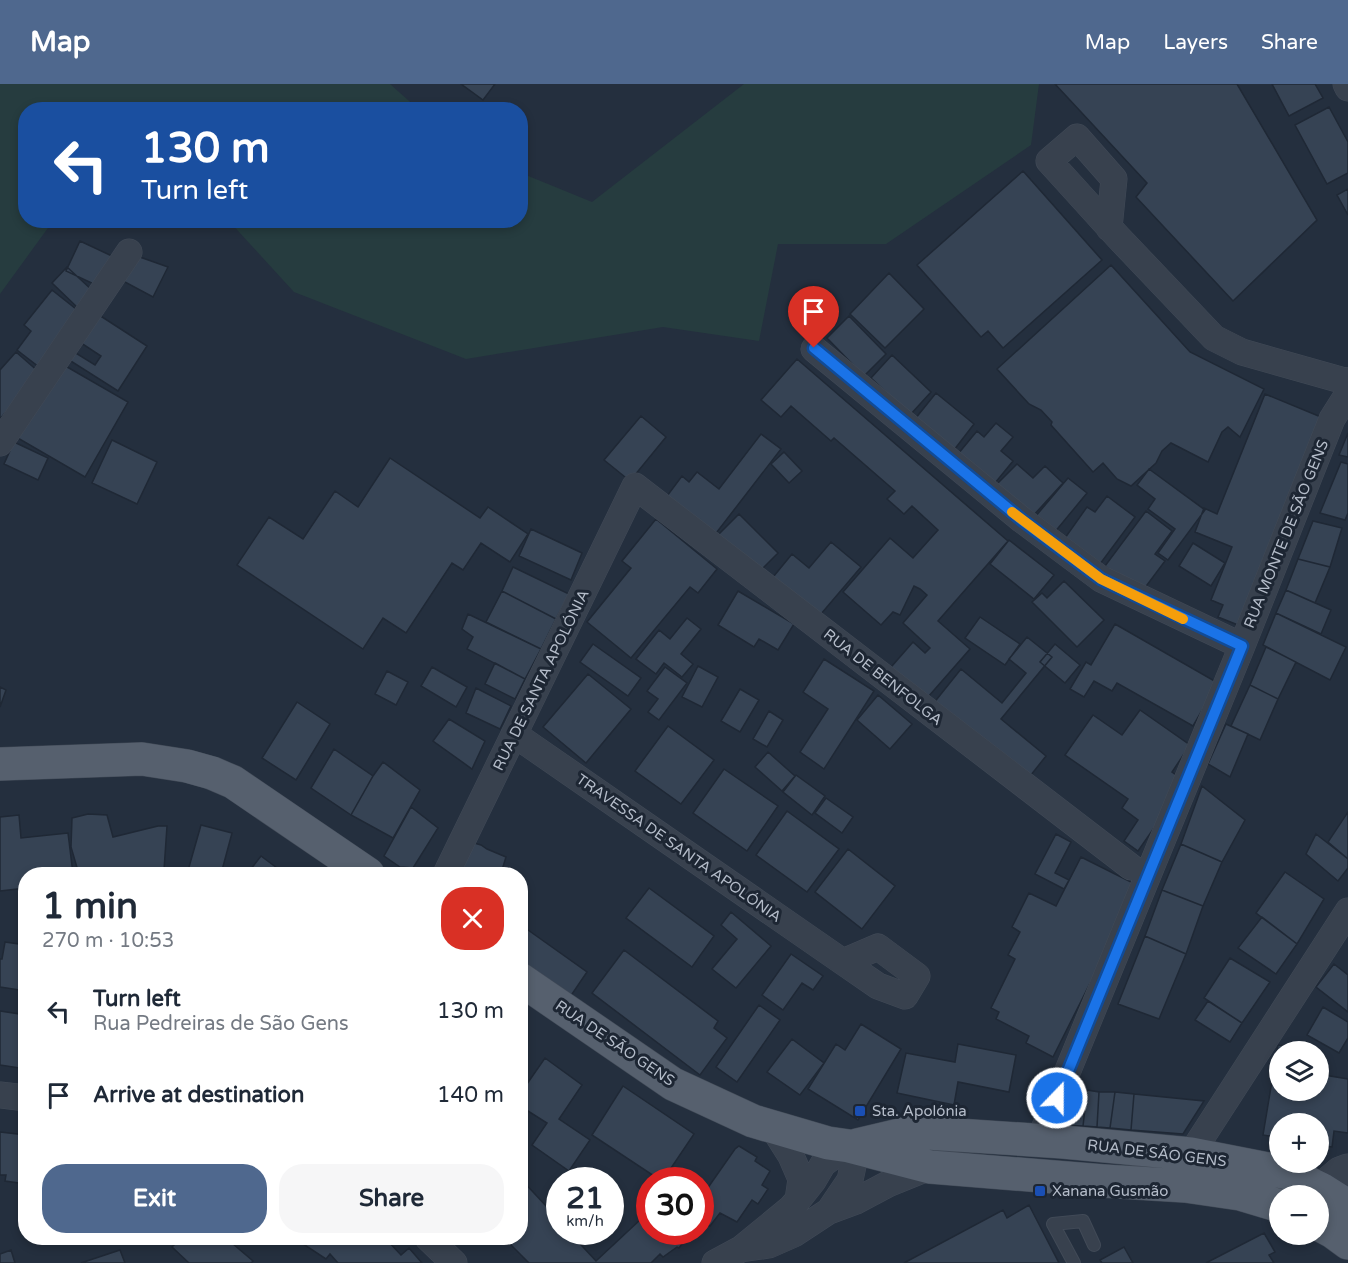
<!DOCTYPE html>
<html lang="en">
<head>
<meta charset="utf-8">
<style>
	:root { --surface:#fff; --page:#f6f6f7; --text:#1f2937; --muted:#747a83; --accent:#4f688e }
	body { margin:0; font-family:"Varela Round",sans-serif; background:var(--page); color:var(--text); height:100vh; display:flex; flex-direction:column; font-size:22px; white-space:nowrap }
	* { box-sizing:border-box; margin:0 }
	p { font-size:20px; color:var(--muted) }
	.icon { flex:none; width:33px; height:33px; fill:none; stroke:currentColor; stroke-width:2; stroke-linecap:round; stroke-linejoin:round }
	.map { position:relative; flex:1; overflow:hidden }
	.sheet { position:absolute; left:18px; top:783px; width:510px; height:378px; display:flex; flex-direction:column; background:var(--surface); border-radius:24px; box-shadow:0 3px 9px #0003 }
	.sheet>* { flex:none }
	.top-card { position:absolute; left:18px; top:18px; width:510px; height:126px; border-radius:24px; box-shadow:0 3px 9px #0003; background:#1a4fa0; color:#fff; overflow:hidden }
	.buttons { position:absolute; left:1269px; top:957px; display:grid; gap:12px }
	.buttons a { display:grid; place-items:center; width:60px; height:60px; border-radius:50%; background:var(--surface); box-shadow:0 3px 9px #0003; font-size:30px }
	.speed { position:absolute; left:546px; top:1083px; display:flex; gap:12px; font-size:30px; font-weight:700; text-align:center }
	.speed>* { display:grid; place-content:center; width:78px; height:78px; border-radius:50%; background:var(--surface); box-shadow:0 3px 9px #0003; line-height:1 }
	.speed small { font-size:15px; font-weight:400 }
	.speed .limit { border:9px solid #d22; background:#fff; color:#111 }
	.pin { position:absolute; display:grid; place-items:center; width:51px; height:51px; color:#fff; margin:-62px -26px; border-radius:50% 50% 50% 0; rotate:-45deg; box-shadow:0 0 6px #0007 }
	.pin .icon { rotate:45deg }
	.me { position:absolute; width:66px; margin:-33px; rotate:22deg; stroke-linejoin:round; filter:drop-shadow(0 0 4px #0008) }
	.turn { display:flex; align-items:center; gap:21px; height:126px; padding:0 24px; font-size:27px }
	.turn .icon { width:78px; height:78px; stroke-width:2.5 }
	.turn b { display:block; font-size:42px; line-height:51px }
	.round { display:grid; place-items:center; flex:none; width:63px; height:63px; border-radius:24px; background:var(--page) }
	.summary { display:flex; align-items:center; justify-content:space-between; height:102px; padding:0 24px }
	h1 { font-size:36px; font-weight:800; line-height:45px }
	.primary-button { display:flex; gap:12px; margin-top:auto; padding:12px 24px }
	.primary-button a { flex:1; height:69px; border-radius:24px; background:var(--accent); color:#fff; font-size:24px; font-weight:800; line-height:69px; text-align:center }
	.primary-button a+a { background:var(--page); color:var(--text) }
	ul { padding:0; list-style:none }
	li { display:flex; align-items:center; gap:18px; height:84px; padding:0 24px }
	li div { flex:1 }
	li b { display:block; font-size:22px }
	li em { font-style:normal }
	header { display:flex; align-items:center; gap:36px; box-sizing:border-box; height:84px; padding:0 30px; background:var(--accent); color:#fff }
	header strong { font-size:28px }
	nav { display:flex; gap:33px; margin-inline-start:auto; font-size:21px }
	.map>svg:first-child { display:block }
	.green { fill:#263c3f }
	.building { fill:#364354; stroke:#1f2835; stroke-width:1.5 }
	.lines { fill:none; stroke-linecap:round; stroke-linejoin:round }
	.service-casing { stroke:#414a57; stroke-width:14 }
	.minor-casing { stroke:#414a57; stroke-width:27 }
	.tertiary-casing { stroke:#414a57; stroke-width:33 }
	.primary-casing { stroke:#414a57; stroke-width:34 }
	.service { stroke:#38414e; stroke-width:12 }
	.minor { stroke:#38414e; stroke-width:26 }
	.tertiary { stroke:#38414e; stroke-width:32 }
	.primary { stroke:#56606e; stroke-width:33 }
	.route-casing { stroke:#114b97; stroke-width:15 }
	.route { stroke:#1a73e8; stroke-width:10 }
	.slow { stroke:#f59e0b; stroke-width:10 }
	.transit-dot { fill:#1a4fb4; stroke:#1d2633; stroke-width:2 }
	.labels { text-anchor:middle; stroke-width:6; stroke-linejoin:round; paint-order:stroke }
	.street-label { font-size:15px; fill:#b4bcc9; stroke:#1d2633 }
	.poi-label { font-size:15px; fill:#b4bcc9; stroke:#1d2633; text-anchor:start }
</style>
</head>
<body>
<header>
<strong>Map</strong>
<nav><a>Map</a><a>Layers</a><a>Share</a></nav>
</header>
<div class="map">
<svg width="1348" height="1179" viewBox="0 0 1348 1179">
	<rect width="100%" height="100%" fill="#242f3e"/>
	<path class="green" d="M0,0H390L418,25L26,26V136L53,137L0,210Z
		M744,0H1039L1031,61L886,160H778L759,257L663,243L466,275L294,208L229,137L520,136L521,89L592,118Z"/>
	<path class="building" d="M461,0H495L483,16Z
		M1055,0H1237L1317,136L1233,217L1136,113L1147,99Z
		M1272,0H1315L1323,14L1289,32Z
		M1329,23L1348,58V89L1327,100L1295,41Z
		M1023,87L1102,176L1003,264L988,247L981,253L917,181Z
		M1348,105V131L1337,111Z
		M80,157L114,173L100,203L66,187Z
		M137,172L168,183L153,213L123,197Z
		M1111,181L1190,268L1264,305L1240,353L1228,343L1222,348L1208,378L1171,359L1162,367L1156,379L1131,402L1117,395L1103,379L1093,388L1051,341L1052,338L1041,326L1029,320L997,285Z
		M67,183L93,207L78,224L52,199Z
		M889,189L924,225L885,264L850,230Z
		M52,206L81,229L39,283L17,266L31,247L24,241Z
		M96,229L147,262L118,307L66,274L71,266L95,281L101,272L78,257Z
		M849,232L886,270L864,292L827,254Z
		M16,268L40,289L0,335V286Z
		M892,271L931,308L910,331L871,294Z
		M797,275L1008,457L938,537L970,565L921,621L885,590L913,558L925,569L930,564L903,539L927,511L920,505L914,502L900,531L893,528L881,541L843,508L890,454L913,474L938,446L912,422L904,430L887,415L895,407L834,354L831,357L791,322L781,333L761,316Z
		M62,280L128,318L85,393L16,353Z
		M936,309L974,340L954,366L915,335Z
		M1265,310L1321,333L1238,541L1218,533L1223,521L1211,516L1232,463L1195,448L1204,424L1217,430Z
		M641,332L666,353L630,397L604,376Z
		M996,339L1013,353L1001,367L1013,377L995,399L958,370L977,347L984,353Z
		M1348,349V373L1339,371Z
		M761,350L781,365L710,457L661,420L682,392L689,398L697,388L719,405Z
		M112,356L157,378L137,420L92,399Z
		M14,358L48,374L38,396L4,380Z
		M784,368L802,387L789,399L771,380Z
		M390,374L480,434L488,423L528,450L510,478L481,459L463,486L452,479L406,549L383,534L363,565L237,481L269,433L303,455L335,407L358,423Z
		M1341,378L1348,380V429L1345,436L1320,429Z
		M1017,380L1033,394L1045,382L1063,399L1032,433L997,400Z
		M1149,385L1205,426L1168,476L1158,469L1175,445L1148,425L1155,415L1137,401Z
		M1068,394L1087,409L1054,449L1035,433Z
		M1107,412L1135,433L1100,480L1065,454L1087,423L1095,428Z
		M1146,427L1172,447L1155,470L1165,477L1141,509L1105,482Z
		M739,430L778,469L752,495L714,455Z
		M656,435L717,485L698,509L690,503L631,574L587,538L631,484L622,477Z
		M1313,437L1342,444L1330,483L1298,475Z
		M531,445L582,469L571,496L519,472Z
		M1009,456L1054,491L1034,515L990,480Z
		M831,458L861,483L815,537L769,498L792,470L809,484Z
		M1193,459L1225,479L1211,502L1179,482Z
		M1298,475L1330,483L1315,519L1286,506Z
		M513,483L569,510L556,535L502,507Z
		M1064,497L1104,536L1077,563L1032,518L1042,509L1047,514Z
		M1286,506L1331,526L1321,550L1276,529Z
		M502,507L556,535L541,565L486,538Z
		M738,507L794,540L778,566L759,555L754,563L718,541Z
		M1276,529L1346,563L1330,596L1263,561Z
		M468,530L541,565L525,595L467,565L473,553L462,545Z
		M980,533L1020,560L1005,581L965,554Z
		M687,534L701,545L681,570L693,580L682,593L664,579L656,590L636,575L659,546L670,555Z
		M1115,540L1218,599L1193,642L1117,599L1112,607L1094,597L1084,613L1070,605L1086,578L1091,581Z
		M1027,553L1052,573L1001,635L1046,672L1023,701L929,625L961,585L1002,619L1026,589L1009,575Z
		M593,560L641,594L628,612L580,578Z
		M1055,560L1080,581L1065,599L1040,578Z
		M1266,563L1296,578L1278,615L1250,601Z
		M824,575L874,607L824,685L800,668L828,625L803,608Z
		M495,579L525,595L515,615L485,600Z
		M698,582L718,593L702,623L682,613Z
		M432,583L467,603L456,623L421,602Z
		M665,583L687,599L659,636L648,628L658,615L647,607Z
		M387,587L408,598L396,621L375,610Z
		M588,590L631,625L586,679L543,643Z
		M1250,601L1278,615L1260,656L1231,642Z
		M0,603L6,606L0,623Z
		M476,604L511,622L500,645L466,629Z
		M740,605L759,616L740,648L721,637Z
		M878,611L912,640L890,665L857,636Z
		M297,618L330,640L296,696L262,674Z
		M1140,626L1190,661L1172,688L1186,698L1138,767L1124,757L1138,736L1122,724L1128,715L1065,671L1093,631L1122,651Z
		M769,627L783,636L767,663L753,655Z
		M449,635L485,657L472,685L433,657Z
		M1226,640L1248,650L1230,693L1208,680Z
		M668,642L714,676L681,720L635,687Z
		M334,665L373,692L351,731L311,704Z
		M768,668L795,692L782,707L755,683Z
		M383,678L420,706L393,754L351,731L373,692Z
		M724,685L778,722L747,767L693,729Z
		M796,691L825,712L812,731L783,708Z
		M1202,702L1245,736L1222,778L1181,760Z
		M826,714L853,733L842,749L815,729Z
		M411,723L438,744L413,784L400,783L384,772Z
		M787,727L839,765L807,808L756,771Z
		M1348,728V775L1328,758Z
		M88,730L107,731L113,753L158,742H167L164,786L148,790H123L130,789L78,787L71,763L72,734Z
		M19,731L21,754L68,749L73,790H26V804L0,807V733Z
		M201,741L232,749L221,790H187Z
		M1056,750L1071,758L1055,789L1069,796L1064,805L1035,790Z
		M1316,750L1348,775V784L1338,797L1306,770Z
		M471,758L481,761L487,765L506,773L502,786L498,790H459Z
		M1181,760L1222,778L1203,822L1162,806Z
		M848,765L895,802L862,845L815,808Z
		M261,772L285,790H247Z
		M1081,773L1139,802L1053,973L1026,959L1029,952L996,935L999,928L991,924L1015,875L1008,871L1020,848L1012,843L1029,809L1056,822Z
		M1285,788L1324,815L1297,860L1256,829Z
		M649,804L714,852L692,883L626,834Z
		M1162,806L1203,822L1186,870L1145,852Z
		M731,828L771,862L736,904L712,885L737,855L721,841Z
		M1262,833L1297,860L1276,890L1238,864Z
		M521,841L587,888L568,916L520,883Z
		M1145,852L1186,870L1159,935L1118,920Z
		M5,858L26,861V907L0,903V875H2Z
		M624,866L718,937L714,944L727,954L700,991L592,909Z
		M791,870L823,892L813,906L802,899L783,926L762,911Z
		M1230,874L1270,898L1242,939L1204,914Z
		M1334,880L1348,891V928L1316,903Z
		M1208,917L1242,939L1230,958L1195,936Z
		M759,921L780,936L737,998L716,983Z
		M1323,923L1348,938V954L1339,969L1307,951Z
		M0,927L26,931V985L0,981Z
		M861,940L901,965L858,1036L808,1005L836,960L845,966Z
		M792,955L824,979L800,1011L767,988Z
		M958,960L1016,971L1009,1008L958,998L954,1021L897,1009L906,969L955,978Z
		M1278,961L1295,963L1294,968H1280V1006H1318V990L1348,995V1049L1334,1047L1332,1063L1318,1061V1040H1280V1054L1263,1051Z
		M545,974L582,1001L559,1035L590,1056L569,1087L532,1061L547,1039L520,1022V1010Z
		M623,1002L694,1050L663,1096H660L592,1051Z
		M1075,1006H1087L1083,1042L1061,1041Z
		M1087,1006L1099,1008L1097,1043L1083,1042Z
		M1099,1008H1115L1110,1044L1097,1043Z
		M1115,1008L1134,1010L1131,1046L1110,1044Z
		M1134,1010L1204,1017L1183,1050L1131,1046Z
		M0,1048L26,1051V1100L5,1097L6,1091H0Z
		M739,1062L757,1073L755,1077L770,1087L762,1101L768,1105L758,1120L752,1116L737,1138L720,1129L710,1142L700,1138V1115L735,1065Z
		M575,1084L601,1096H569Z
		M520,1094L560,1137V1148H569L596,1177L641,1135L647,1141L650,1138V1148H694L690,1157H684L679,1164L677,1163L663,1173L660,1170L651,1179H529L504,1154H520Z
		M1029,1121L1059,1179H904L1003,1126L1007,1134Z
		M1264,1149L1275,1168L1269,1171L1274,1179H1206Z
		M181,1154H226L253,1177L251,1179H189L172,1163Z
		M294,1154H385L401,1171L409,1164L422,1179H338L330,1170L326,1175Z
		M1124,1163L1133,1179H1102L1100,1176Z
		M11,1166L15,1179H0V1170Z
		M120,1166L125,1179H81Z"/>
	<g class="lines">
		<defs>
			<path id="service" d="M1074,1179L1053,1140L1083,1137L1094,1161"/>
			<path id="minor" d="M1346,0L1348,4
				M1109,144L1114,95L1077,53L1049,77L1117,152L1214,254L1242,268L1341,296L1348,297
				M814,265L1022,436L1101,495L1242,562
				M0,359L129,168
				M514,650L843,878L878,902L905,912L917,892L878,863L843,878
				M446,790L635,402L1131,783
				M0,1011L26,1014
				M1039,1057L1242,562L1332,335L1344,316L1348,313
				M1188,1086L1191,1070L1348,827
				M798,1116L813,1097L823,1080L835,1071L849,1062L853,1082L850,1096L829,1127
				M428,1154L454,1179
				M741,1165L769,1161L794,1150L829,1127L856,1117L888,1100L930,1083
				M715,1179L741,1165L791,1124L798,1116L801,1095L791,1072L772,1042"/>
			<path id="tertiary" d="M1321,1105L1340,1089L1348,1086"/>
			<path id="primary" d="M0,680L142,675L187,682L212,689L233,698L368,790
				M520,895L673,1000L753,1037L828,1059L849,1062L930,1083L1104,1097L1185,1102L1240,1110L1280,1122
				M857,1061L912,1048L1063,1058L1191,1070L1288,1089L1321,1105L1348,1122
				M1318,1140L1333,1148L1348,1159"/>
		</defs>
		<use href="#service" class="service-casing"/>
		<use href="#minor" class="minor-casing"/>
		<use href="#tertiary" class="tertiary-casing"/>
		<use href="#primary" class="primary-casing"/>
		<use href="#service" class="service"/>
		<use href="#minor" class="minor"/>
		<use href="#tertiary" class="tertiary"/>
		<use href="#primary" class="primary"/>
	</g>
	<g class="lines">
		<defs>
			<path id="route" d="M814,264L1022,436L1101,495L1242,562L1057,1014"/>
		</defs>
		<use href="#route" class="route-casing"/>
		<use href="#route" class="route"/>
		<path class="slow" d="M1012,428L1101,495L1183,535"/>
	</g>
	<g class="transit-dot">
		<rect x="854" y="1021" width="12" height="12" rx="3"/>
		<rect x="1034" y="1101" width="12" height="12" rx="3"/>
	</g>
	<g class="labels">
		<g class="street-label">
			<text transform="translate(1286 450) rotate(-68)" y="5">RUA MONTE DE SÃO GENS</text>
			<text transform="translate(883 593) rotate(38)" y="5">RUA DE BENFOLGA</text>
			<text transform="translate(541 596) rotate(-64)" y="5">RUA DE SANTA APOLÓNIA</text>
			<text transform="translate(679 764) rotate(35)" y="5">TRAVESSA DE SANTA APOLÓNIA</text>
			<text transform="translate(615 959) rotate(34)" y="5">RUA DE SÃO GENS</text>
			<text transform="translate(1157 1069) rotate(7)" y="5">RUA DE SÃO GENS</text>
		</g>
		<g class="poi-label">
			<text x="872" y="1032">Sta. Apolónia</text>
			<text x="1052" y="1112">Xanana Gusmão</text>
		</g>
	</g>
</svg>
<div class="buttons">
<a><svg class="icon" aria-label="layers" viewBox="0 0 24 24"><path d="M12 4l9 5-9 5-9-5zM3 14l9 5 9-5"/></svg></a>
<a>+</a>
<a>−</a>
</div>
<div class="speed"><div>21<small>km/h</small></div><div class="limit">30</div></div>
<div class="pin" style="left:814px;top:264px;background:#d93025"><svg class="icon" aria-label="arrive" viewBox="0 0 24 24"><path d="M6 21V4h12l-3 4 3 4H6"/></svg></div>
<svg class="me" style="left:1057px;top:1014px" viewBox="-20 -20 40 40"><circle r="17" fill="#1a73e8" stroke="#fff" stroke-width="3"/><path d="M0-11L8 9 0 5-8 9z" fill="#fff"/></svg>
<div class="top-card">
<div class="turn"><svg class="icon" aria-label="left" viewBox="0 0 24 24"><path d="M17 20v-9H6M10 6l-5 5 5 5"/></svg><div><b>130 m</b>Turn left</div></div>
</div>
<section class="sheet">
<div class="summary"><div><h1>1 min</h1><p>270 m · 10:53</p></div><a class="round" style="background:#d93025;color:#fff"><svg class="icon" aria-label="close" viewBox="0 0 24 24"><path d="M6 6l12 12M18 6L6 18"/></svg></a></div>
<ul>
<li><svg class="icon" aria-label="left" viewBox="0 0 24 24"><path d="M17 20v-9H6M10 6l-5 5 5 5"/></svg><div><b>Turn left</b><p>Rua Pedreiras de São Gens</p></div><em>130 m</em></li>
<li><svg class="icon" aria-label="arrive" viewBox="0 0 24 24"><path d="M6 21V4h12l-3 4 3 4H6"/></svg><div><b>Arrive at destination</b></div><em>140 m</em></li>
</ul>
<div class="primary-button"><a>Exit</a><a>Share</a></div>
</section>
</div>
</body>
</html>
